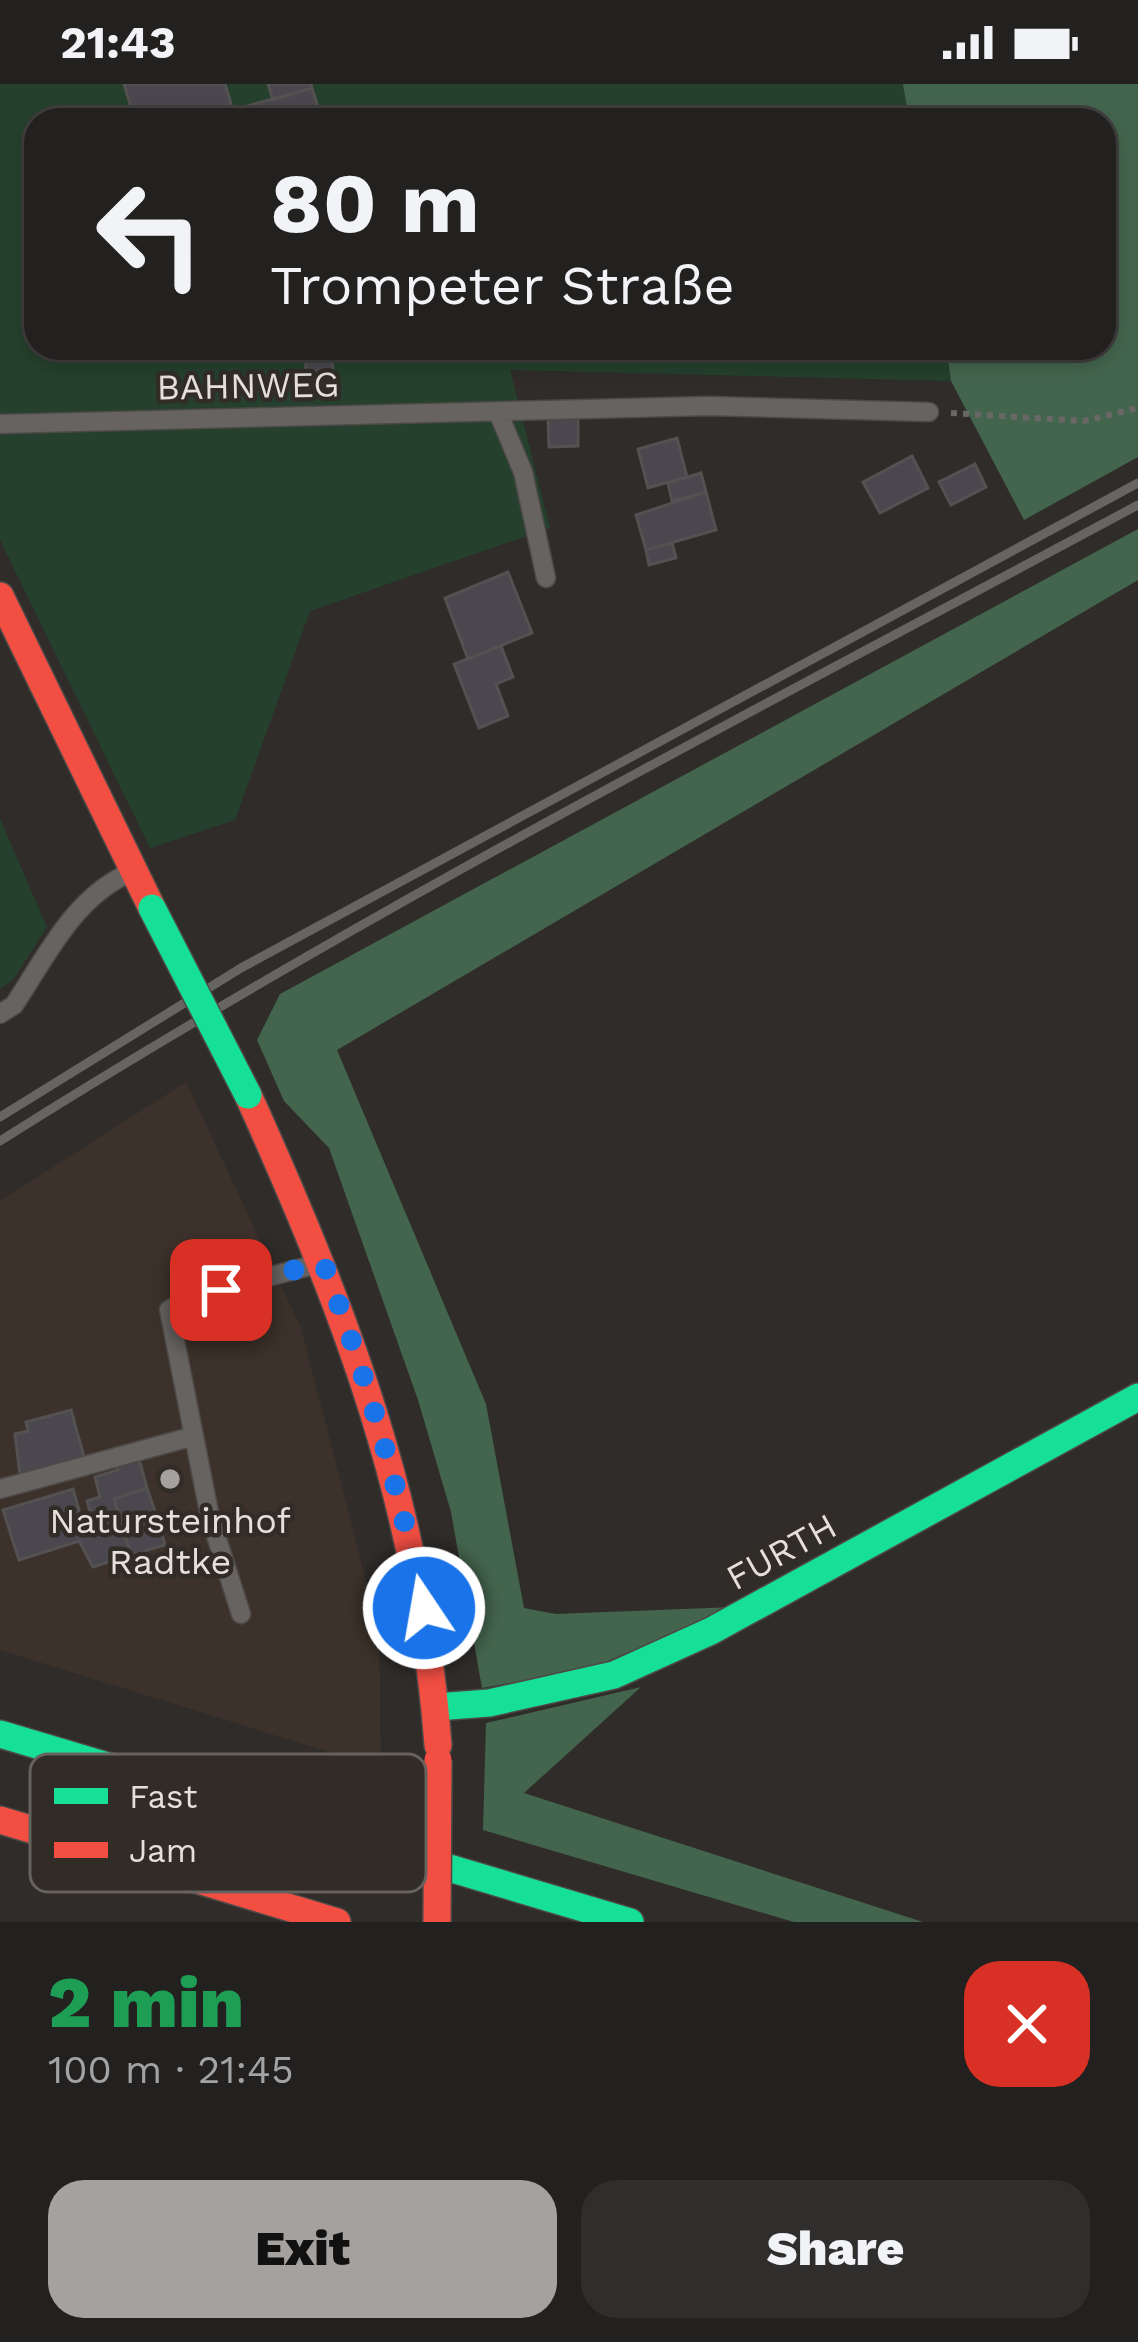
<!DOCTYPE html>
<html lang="en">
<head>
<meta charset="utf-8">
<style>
	:root { --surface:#232120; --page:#2f2e2d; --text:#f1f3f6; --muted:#a3a3a5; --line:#403e3e; --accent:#a5a19f }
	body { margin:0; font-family:"Work Sans",sans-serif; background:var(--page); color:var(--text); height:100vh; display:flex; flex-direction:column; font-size:45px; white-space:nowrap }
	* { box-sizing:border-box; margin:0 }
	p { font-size:39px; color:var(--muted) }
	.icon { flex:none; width:66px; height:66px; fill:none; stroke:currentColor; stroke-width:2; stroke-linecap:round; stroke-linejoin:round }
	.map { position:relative; height:1838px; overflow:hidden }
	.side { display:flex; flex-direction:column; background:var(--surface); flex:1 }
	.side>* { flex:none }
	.guide { position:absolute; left:24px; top:24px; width:1092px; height:252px; border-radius:36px; box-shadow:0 6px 18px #0003,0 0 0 3px var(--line); background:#232120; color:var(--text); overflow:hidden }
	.pin { position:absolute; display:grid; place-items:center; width:102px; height:102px; color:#fff; margin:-51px; border-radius:24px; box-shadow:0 6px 18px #0006 }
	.me { position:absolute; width:132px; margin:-66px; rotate:348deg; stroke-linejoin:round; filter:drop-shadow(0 0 9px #0008) }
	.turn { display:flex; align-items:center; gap:42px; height:252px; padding:0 48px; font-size:54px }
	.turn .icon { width:156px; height:156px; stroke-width:2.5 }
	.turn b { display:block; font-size:84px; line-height:102px }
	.round { display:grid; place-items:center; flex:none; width:126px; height:126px; border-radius:36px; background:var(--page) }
	.overview { display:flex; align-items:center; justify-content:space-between; height:204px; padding:0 48px }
	h1 { font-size:72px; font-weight:800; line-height:90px; color:#1e9e55 }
	.button { display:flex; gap:24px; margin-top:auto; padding:24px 48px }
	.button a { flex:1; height:138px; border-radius:36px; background:var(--accent); color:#111; font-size:48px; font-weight:800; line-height:138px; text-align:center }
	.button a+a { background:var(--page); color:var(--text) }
	.status { display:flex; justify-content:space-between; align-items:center; height:84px; padding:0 60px; background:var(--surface); direction:ltr }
	.status svg { height:33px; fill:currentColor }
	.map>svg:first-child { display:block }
	.built { fill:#3d322b }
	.green { fill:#25402d }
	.forest { fill:#44654d }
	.building { fill:#4b474e; stroke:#535151; stroke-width:3 }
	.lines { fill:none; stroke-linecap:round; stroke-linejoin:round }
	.lane-casing { stroke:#4d4947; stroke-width:21 }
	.fast-casing { stroke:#4d4947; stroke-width:30 }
	.jam-casing { stroke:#4d4947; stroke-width:30 }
	.path { stroke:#6a6866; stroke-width:6; stroke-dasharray:6 6; stroke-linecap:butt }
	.lane { stroke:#666361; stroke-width:18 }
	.fast { stroke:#16e098; stroke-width:27 }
	.jam { stroke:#f24e42; stroke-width:27 }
	.rail { stroke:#676563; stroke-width:9 }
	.fast-bridge-casing { stroke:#4d4947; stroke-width:30; stroke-linecap:butt }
	.jam-bridge-casing { stroke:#4d4947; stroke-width:30; stroke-linecap:butt }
	.fast-bridge { stroke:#16e098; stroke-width:27 }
	.jam-bridge { stroke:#f24e42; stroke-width:27 }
	.route { stroke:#1a73e8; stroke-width:21; stroke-dasharray:0 37.8 }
	.poi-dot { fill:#a5a19f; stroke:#322c27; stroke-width:4.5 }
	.labels { text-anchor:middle; stroke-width:9; stroke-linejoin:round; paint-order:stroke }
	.street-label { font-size:36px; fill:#e5e0de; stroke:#322c27 }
	.poi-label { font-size:36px; fill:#e5e0de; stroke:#322c27 }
	.key { fill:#322c27; stroke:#68625e; stroke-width:3 }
	.key-label { font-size:33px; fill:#e5e0de }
</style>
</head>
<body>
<div class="status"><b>21:43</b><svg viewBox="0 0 49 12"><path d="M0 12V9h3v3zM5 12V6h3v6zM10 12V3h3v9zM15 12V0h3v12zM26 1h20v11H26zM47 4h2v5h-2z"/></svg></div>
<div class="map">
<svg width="1138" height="1838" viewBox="0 0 1138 1838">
	<rect width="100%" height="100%" fill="#2f2c2a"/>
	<path class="built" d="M186,998L301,1244L379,1547L381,1684L0,1566V1117Z"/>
	<path class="green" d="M0,0H903L909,36H36V264H945L951,297L510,286L550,444L310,527L235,736L150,764L0,456Z
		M0,735L47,843L13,896L0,905Z"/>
	<path class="forest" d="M903,0H1138V373L1024,436L951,297L946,264H1104V36H909Z
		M1138,445V496L337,966L486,1320L524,1524L556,1530L734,1523L589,1585L482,1604L451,1428L418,1316L329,1064L284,1017L257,956L280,910Z
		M641,1603L524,1709L923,1838H794L483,1746L486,1639Z"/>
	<path class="building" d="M124,0H225L233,26L200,36H105L103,32L131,23Z
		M268,0H311L312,4L273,16Z
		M312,4L322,36H200L233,26Z
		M305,264H331L333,286L306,288Z
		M578,333V362L549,363L548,334Z
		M677,354L687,393L648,404L638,365Z
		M912,372L928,404L880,429L863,398Z
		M975,380L986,403L951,421L939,398Z
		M701,389L706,408L672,417L668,399Z
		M706,408L716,446L646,466L636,431Z
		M672,459L676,474L649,481L646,466Z
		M508,488L532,549L468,575L445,514Z
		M501,562L513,593L496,600L508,632L479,644L454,580Z
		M71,1326L84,1373L20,1391L15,1350L28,1347L26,1338Z
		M138,1372L147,1404L114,1415L131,1471L93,1483L79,1457L19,1476L3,1426L73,1405L83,1440L93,1438L87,1417L100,1413L95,1393L118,1386L116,1379Z
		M147,1404L157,1433L122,1443L114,1415Z
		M157,1433L165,1461L131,1471L122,1443Z"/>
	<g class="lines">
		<defs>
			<path id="lane" d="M498,328L523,388L546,494
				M0,340L708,322L929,328
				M0,930L14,921C46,873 73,815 127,790
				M0,1405L194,1352
				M241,1530L210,1433L169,1226L189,1214L317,1180"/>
			<path id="fast" d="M436,1623L489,1619L614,1591L711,1547L1138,1313
				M0,1650L630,1838"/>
			<path id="jam" d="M0,512L152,824
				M248,1011C346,1228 420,1421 438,1661
				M0,1736L337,1838"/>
		</defs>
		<use href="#lane" class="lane-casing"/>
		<use href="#fast" class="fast-casing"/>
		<use href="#jam" class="jam-casing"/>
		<path class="path" d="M951,329L1084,337L1138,324"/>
		<use href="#lane" class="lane"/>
		<use href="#fast" class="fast"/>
		<use href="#jam" class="jam"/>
		<path class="rail" d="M0,1033L241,884L1138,399
			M0,1057C367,825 756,626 1138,421"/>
		<defs>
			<path id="fast-bridge" d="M152,824L248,1011"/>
			<path id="jam-bridge" d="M437,1838L438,1676"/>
		</defs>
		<use href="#fast-bridge" class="fast-bridge-casing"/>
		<use href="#jam-bridge" class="jam-bridge-casing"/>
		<use href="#fast-bridge" class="fast-bridge"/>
		<use href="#jam-bridge" class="jam-bridge"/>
	</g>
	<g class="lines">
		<path class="route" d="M221,1206L323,1178C367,1292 399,1405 424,1524"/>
	</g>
	<circle class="poi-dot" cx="170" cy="1395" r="12"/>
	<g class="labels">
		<g class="street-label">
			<text transform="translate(248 301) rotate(-1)" y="13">BAHNWEG</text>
			<text transform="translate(781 1467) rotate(-29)" y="13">FURTH</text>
		</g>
		<g class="poi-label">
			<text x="170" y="1449">Natursteinhof<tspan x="170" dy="41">Radtke</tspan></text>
		</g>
	</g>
	<rect x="30" y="1670" width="396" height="138" rx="18" class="key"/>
	<rect x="54" y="1704" width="54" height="16" fill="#16e098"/>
	<rect x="54" y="1758" width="54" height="16" fill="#f24e42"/>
	<g class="key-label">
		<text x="129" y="1724">Fast</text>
		<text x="129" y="1778">Jam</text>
	</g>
</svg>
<div class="pin" style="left:221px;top:1206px;background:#d93025"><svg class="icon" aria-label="arrive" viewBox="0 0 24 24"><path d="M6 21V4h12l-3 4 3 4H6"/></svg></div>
<svg class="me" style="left:424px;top:1524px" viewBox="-20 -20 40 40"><circle r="17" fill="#1a73e8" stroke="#fff" stroke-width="3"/><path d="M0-11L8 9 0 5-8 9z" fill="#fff"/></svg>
<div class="guide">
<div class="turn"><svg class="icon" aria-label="left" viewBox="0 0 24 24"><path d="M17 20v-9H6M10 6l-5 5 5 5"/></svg><div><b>80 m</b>Trompeter Straße</div></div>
</div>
</div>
<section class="side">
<div class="overview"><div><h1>2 min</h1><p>100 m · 21:45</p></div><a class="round" style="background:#d93025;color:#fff"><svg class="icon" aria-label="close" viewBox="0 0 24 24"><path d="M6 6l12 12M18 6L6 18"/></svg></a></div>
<div class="button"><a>Exit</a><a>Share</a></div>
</section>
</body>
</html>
